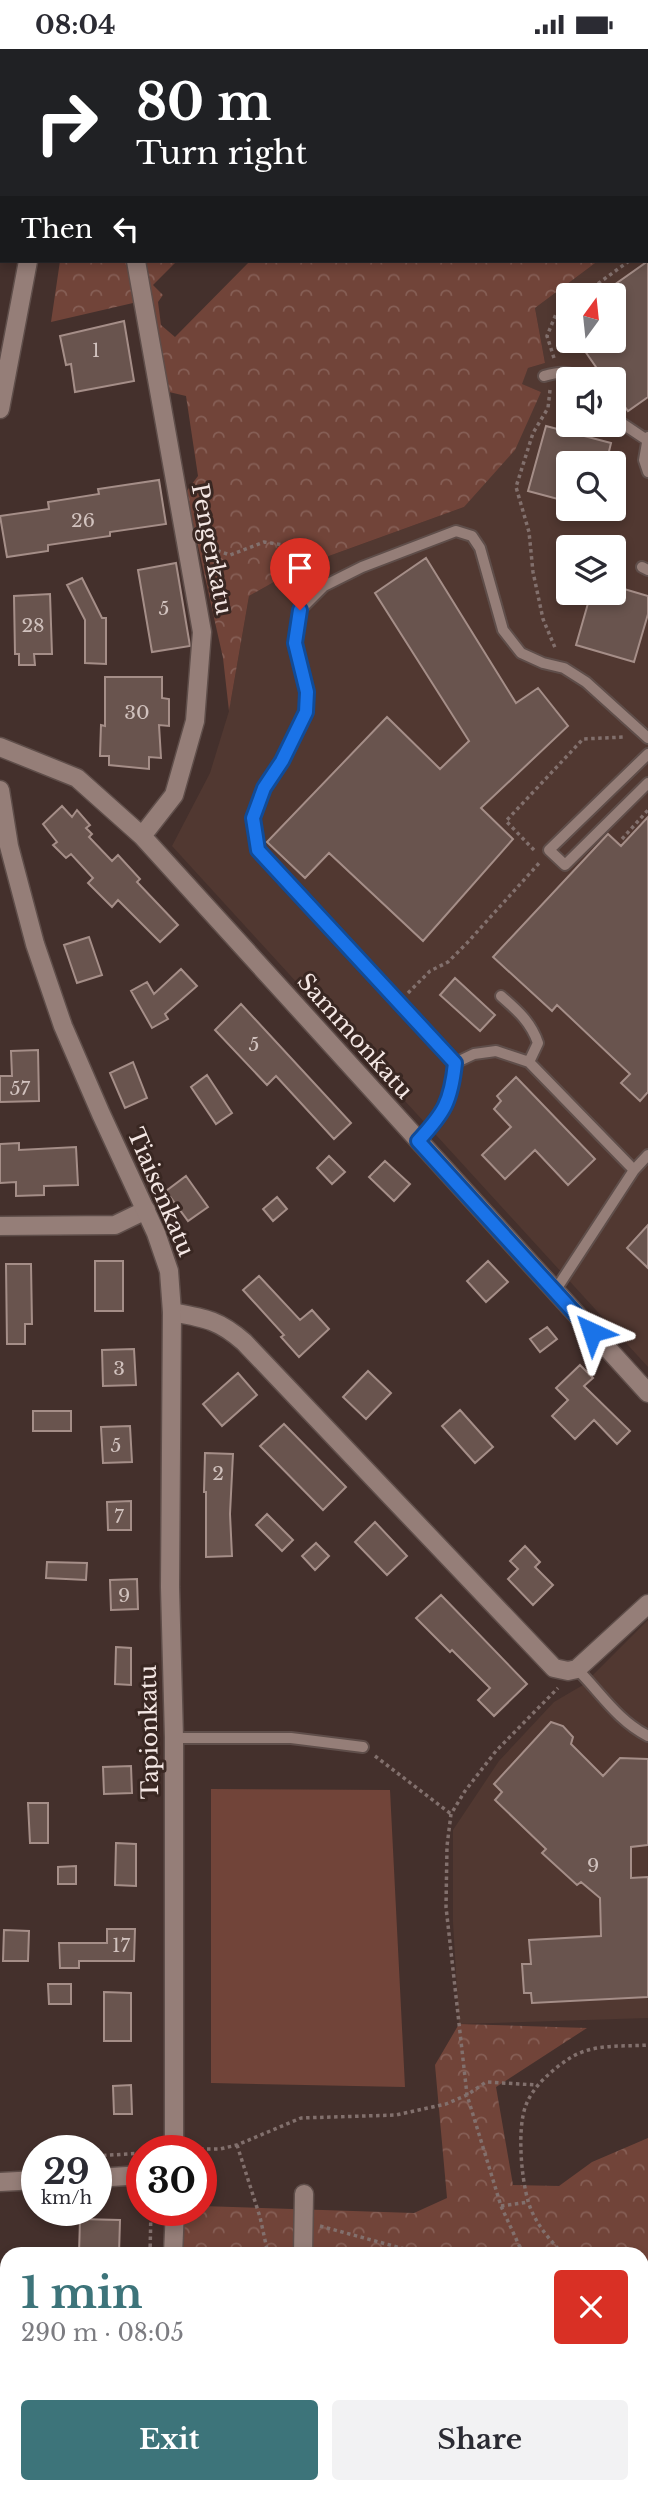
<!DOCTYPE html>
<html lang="en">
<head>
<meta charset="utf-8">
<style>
	:root { --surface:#fff; --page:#f2f2f3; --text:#2b2b33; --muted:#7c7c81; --accent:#3d747a }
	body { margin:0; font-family:"Libre Baskerville",serif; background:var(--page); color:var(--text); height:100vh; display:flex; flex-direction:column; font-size:26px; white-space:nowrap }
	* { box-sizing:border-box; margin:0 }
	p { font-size:23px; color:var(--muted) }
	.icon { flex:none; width:38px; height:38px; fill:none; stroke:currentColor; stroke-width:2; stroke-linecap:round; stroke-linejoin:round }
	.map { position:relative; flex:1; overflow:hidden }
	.sheet { position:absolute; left:0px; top:2198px; width:649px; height:247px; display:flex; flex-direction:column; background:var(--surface); border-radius:21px 21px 0 0; box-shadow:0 4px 10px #0003 }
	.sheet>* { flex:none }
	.hud { position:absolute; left:0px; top:0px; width:649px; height:214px; box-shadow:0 4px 10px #0003; background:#202124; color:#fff; overflow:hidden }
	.needle { width:46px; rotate:15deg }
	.fabs { position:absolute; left:556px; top:234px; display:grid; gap:14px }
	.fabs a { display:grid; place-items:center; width:70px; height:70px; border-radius:7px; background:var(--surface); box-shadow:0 4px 10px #0003; font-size:35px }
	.speed { position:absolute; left:21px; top:2086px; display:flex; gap:14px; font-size:35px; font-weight:700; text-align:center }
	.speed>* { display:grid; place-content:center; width:91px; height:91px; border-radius:50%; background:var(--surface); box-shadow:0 4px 10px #0003; line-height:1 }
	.speed small { font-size:18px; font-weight:400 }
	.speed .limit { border:10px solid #d22; background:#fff; color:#111 }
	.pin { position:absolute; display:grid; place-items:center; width:60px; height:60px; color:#fff; margin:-72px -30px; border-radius:50% 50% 50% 0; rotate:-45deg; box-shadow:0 0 7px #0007 }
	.pin .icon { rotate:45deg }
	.me { position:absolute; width:77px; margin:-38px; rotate:318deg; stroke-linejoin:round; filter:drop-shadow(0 0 5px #0008) }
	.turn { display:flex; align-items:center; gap:24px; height:147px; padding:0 21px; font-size:32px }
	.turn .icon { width:91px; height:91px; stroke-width:2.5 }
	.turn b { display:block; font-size:49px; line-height:60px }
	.then { display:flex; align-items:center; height:66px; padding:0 21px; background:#0003; gap:14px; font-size:26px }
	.round { display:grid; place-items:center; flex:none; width:74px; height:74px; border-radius:7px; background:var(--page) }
	.overview { display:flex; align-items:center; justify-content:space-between; height:119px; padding:0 21px }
	h1 { font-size:42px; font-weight:800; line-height:52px; color:var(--accent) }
	.button { display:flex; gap:14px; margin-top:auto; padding:14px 21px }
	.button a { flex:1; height:80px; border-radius:7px; background:var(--accent); color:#fff; font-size:28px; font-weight:800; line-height:80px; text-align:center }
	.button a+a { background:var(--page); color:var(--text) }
	.status { display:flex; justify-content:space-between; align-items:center; height:49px; padding:0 35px; background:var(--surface); direction:ltr }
	.status svg { height:19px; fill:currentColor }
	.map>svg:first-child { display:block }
	.built { fill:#513831; fill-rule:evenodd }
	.forest { fill:url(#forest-crowns) }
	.green { fill:#714439 }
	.building { fill:#69544e; stroke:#a58e88; stroke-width:2 }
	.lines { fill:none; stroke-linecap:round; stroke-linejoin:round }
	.service-casing { stroke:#5f4e4a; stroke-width:14 }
	.minor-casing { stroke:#5f4e4a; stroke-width:21 }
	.tertiary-casing { stroke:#5f4e4a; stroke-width:21 }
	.path { stroke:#82706d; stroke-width:3.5; stroke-dasharray:3.5 3.5; stroke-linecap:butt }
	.service { stroke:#957e78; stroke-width:10 }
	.minor { stroke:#957e78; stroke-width:18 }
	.tertiary { stroke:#957e78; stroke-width:18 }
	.route-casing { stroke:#114b97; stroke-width:18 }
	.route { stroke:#1a73e8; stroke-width:12 }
	.labels { text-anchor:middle; stroke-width:6; stroke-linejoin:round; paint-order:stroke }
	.number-label { font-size:19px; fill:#d1c2be }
	.street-label { font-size:23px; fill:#f4e7e4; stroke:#392722 }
</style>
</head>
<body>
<div class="status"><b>08:04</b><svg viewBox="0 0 49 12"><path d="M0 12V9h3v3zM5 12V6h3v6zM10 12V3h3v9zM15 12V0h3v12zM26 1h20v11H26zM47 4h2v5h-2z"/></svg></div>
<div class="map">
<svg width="648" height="2444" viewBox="0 0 648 2444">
	<defs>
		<pattern id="forest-crowns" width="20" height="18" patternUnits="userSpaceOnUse" patternTransform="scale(1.75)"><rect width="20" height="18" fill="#714439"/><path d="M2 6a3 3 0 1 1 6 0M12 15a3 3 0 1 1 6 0" fill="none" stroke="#865f56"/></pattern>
	</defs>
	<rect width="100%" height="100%" fill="#44302c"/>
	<path class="built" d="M648,175V1318L172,797L210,724L229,662L249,547L304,516L464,458L541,343L521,335L528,319L545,314L535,259L598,212H648ZM569,247H614V292H569ZM569,331H614V376H569ZM569,415H614V460H569ZM569,499H614V544H569Z
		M648,1571V1969L459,1975L453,1873V1781L499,1712L554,1653L583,1636Z
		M642,2285L648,2286V2444H417V2438H642Z"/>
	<path class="forest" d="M60,212H177L153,236L163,246L158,253L161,276L175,288L250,212H598L535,259L545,314L528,319L522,335L541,343L515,401L464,458L304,516L249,547L229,662L223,609L186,443L198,427L186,347L169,343L133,254L51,273Z
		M459,1975L587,1979L496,2038L513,2136L559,2137L592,2113L648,2089V2286L642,2285V2205H178L179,2161H201V2157L414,2164L447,2149L435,2016Z
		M312,2438H382V2444H313Z"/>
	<path class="green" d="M211,1740L390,1741L405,2038L211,2034Z
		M642,2324L648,2325V2417H642Z
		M480,2438H541L535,2444H482Z"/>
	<path class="building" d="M648,212V348L628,362L614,343V331H605L578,292H614V236Z
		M124,272L134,332L75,343L71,315L66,316L60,287Z
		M546,377L611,394L606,415H569V453L528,442Z
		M159,431L166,475L110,483V487L48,496V502L7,508L0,467L49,460L48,453L99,445L98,440Z
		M426,509L516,654L538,639L568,677L481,759L513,790L423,892L329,804L305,829L267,793L387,668L440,720L469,692L375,544Z
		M176,514L190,597L152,603L138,521Z
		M82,529L102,569H106V615L85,614V571L67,536Z
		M614,537L648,547V565L634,613L576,596L591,544H614Z
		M50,545L52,605H34L35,616H19V605H15L14,547Z
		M105,628H162V649L169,650V677L159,676L161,709L149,708V720L109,716V707H100L101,676L105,677Z
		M62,757L72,768L77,761L90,776L86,779L92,785L89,788L112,812L118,806L140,830L137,833L178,876L160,893L118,851L112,858L88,834L93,829L71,805L66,809L53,796L57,793L43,775Z
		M648,768V1043L640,1052L621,1034L630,1025L557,956L552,962L493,908L608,785L621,797Z
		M89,888L102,926L77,934L64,896Z
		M181,920L197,937L165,965L168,970L152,979L131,942L147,933L154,945Z
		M455,929L495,966L480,982L440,946Z
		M241,955L351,1074L334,1090L276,1027L267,1036L215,981Z
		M38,1001L39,1052L0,1053V1027H12L11,1002Z
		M133,1013L147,1049L125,1059L110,1024Z
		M207,1026L232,1064L216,1075L191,1038Z
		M516,1028L595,1110L568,1136L535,1101L505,1130L482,1106L511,1078L494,1060L501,1052L497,1047Z
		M19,1094V1101L76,1098L78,1136L44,1137V1146L16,1147V1133L0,1134V1095Z
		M329,1107L345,1123L332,1135L317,1119Z
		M385,1112L410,1135L394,1152L369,1128Z
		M186,1127L208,1158L188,1172L166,1142Z
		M277,1148L287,1160L273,1172L263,1160Z
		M648,1176V1219L627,1199Z
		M95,1212H123V1262H95Z
		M488,1212L508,1233L486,1253L467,1232Z
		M6,1215H31L32,1275H25V1295H7Z
		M259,1227L300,1271L312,1261L329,1280L299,1308L281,1288L284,1286L243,1241Z
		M547,1278L557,1290L540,1303L530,1290Z
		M134,1300L136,1336L103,1337L102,1301Z
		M580,1316L593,1329L584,1337L630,1382L617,1395L594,1371L575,1390L552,1367L568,1351L556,1339Z
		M368,1322L391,1344L366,1370L343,1348Z
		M238,1324L257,1346L222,1377L203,1355Z
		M460,1361L493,1398L475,1414L442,1377Z
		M33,1362H71V1382H33Z
		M284,1375L346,1438L323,1461L260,1397Z
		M130,1377L132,1413L103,1414L101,1378Z
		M205,1404L233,1405L230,1465L232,1507L206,1508V1443H204Z
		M131,1452V1481H108L107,1453Z
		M267,1465L293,1491L282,1502L256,1476Z
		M375,1473L407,1507L387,1526L355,1493Z
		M316,1494L329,1507L315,1521L302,1507Z
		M525,1497L540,1513L535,1518L553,1536L533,1556L508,1530L518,1520L510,1512Z
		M47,1513L87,1514L86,1531L46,1529Z
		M137,1530L138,1560L111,1561L110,1531Z
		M441,1546L527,1635L494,1667L478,1651L490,1639L452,1601L450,1603L416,1569Z
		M116,1598L131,1599V1636L115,1635Z
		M551,1673L563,1677L573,1688L571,1695L603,1727L620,1709L648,1710V1796L631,1798V1829L648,1828V1948L532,1954L531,1944H524L522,1915H531L529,1891L601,1887L600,1849L581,1833L577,1836L542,1804L546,1800L495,1751L502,1743L494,1735Z
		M131,1717L132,1744L104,1745L103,1718Z
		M28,1754H48V1794H30Z
		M116,1794L136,1795V1837L115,1836Z
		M76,1817V1835H58V1818Z
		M107,1880H135L134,1912H79V1919H60L59,1894H107Z
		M4,1881L29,1882L28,1912H3Z
		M48,1935H71V1955H49Z
		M104,1943L131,1944V1992H104Z
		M131,2036L132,2065H114L113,2037Z
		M80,2170L120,2171L119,2205H79Z"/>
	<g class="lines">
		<defs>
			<path id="service" d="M544,327C560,322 569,322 584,331
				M614,369L647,391
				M648,388L644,411L648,423
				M642,518L648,521
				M648,705L549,801L565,816L648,734
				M501,947C517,961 531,973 538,994L529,1013
				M455,1014L474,1005L496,1002L529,1013L634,1121L555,1242
				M418,1092C445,1063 451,1054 455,1014L258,801L253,769L264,739L282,712L306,664L307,643L294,594L300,561L324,537L362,518L456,482L472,487L480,499L503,581L521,604L543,614L564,619L586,633L648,689
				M634,1121L648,1106
				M577,1620C601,1644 617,1671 648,1687
				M174,1689H291L363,1698"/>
			<path id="minor" d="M136,212L202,583L195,672L174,746L142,787
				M0,698L77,729L142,787L648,1344
				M0,1177L115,1176L146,1161
				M172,1263C205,1269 219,1271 244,1293L554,1619L568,1622L577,1620L648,1555
				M96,2129L142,2126
				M0,2133L37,2131
				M303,2205L304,2145
				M400,2438L401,2444"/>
			<path id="tertiary" d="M96,2V0
				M0,360L28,212
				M0,741L9,797L35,895L63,977L101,1065L156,1184L169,1222L172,1263L170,1538L174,1689V2102
				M173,2205L175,2161
				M164,2444V2438"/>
		</defs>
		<use href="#service" class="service-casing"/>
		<use href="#minor" class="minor-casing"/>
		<use href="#tertiary" class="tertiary-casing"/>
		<path class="path" d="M648,199V198
			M581,247L629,212
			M554,309L547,287L556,265L569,256
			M550,341L548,359L533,384L516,438L529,483L533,523L543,570L556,601
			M204,497L230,506L264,493L291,497L314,527
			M622,790L648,761
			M534,801L506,772L583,690L625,688
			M408,944L430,922L448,913L467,894L541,812
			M375,1707L451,1765
			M237,2096L260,2168L268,2205
			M193,2100H220L237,2096L301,2069L396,2066L446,2055L467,2046L486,2033L537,2036
			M96,2107L142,2104
			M501,2157L528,2153
			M320,2177L423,2205
			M150,2205L151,2161
			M523,2205L501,2157L467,2046L446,1858L447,1797L451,1765L465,1742L496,1702L558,1639
			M563,2205C549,2190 534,2173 528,2152C521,2127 517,2079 526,2056C533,2037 553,2020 570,2009C594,1994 621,1998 648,1996
			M642,2228L648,2226
			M642,2267L648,2268
			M332,2438L333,2444
			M141,2444V2438"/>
		<use href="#service" class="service"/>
		<use href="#minor" class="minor"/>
		<use href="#tertiary" class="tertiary"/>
	</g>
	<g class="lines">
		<defs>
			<path id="route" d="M300,561L295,594L307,643L306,663L282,712L264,739L253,769L258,801L455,1014C451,1053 444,1064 418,1092L592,1283"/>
		</defs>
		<use href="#route" class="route-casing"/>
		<use href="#route" class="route"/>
	</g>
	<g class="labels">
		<g class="number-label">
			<text x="96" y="308">1</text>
			<text x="83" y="478">26</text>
			<text x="164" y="566">5</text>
			<text x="33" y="583">28</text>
			<text x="137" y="670">30</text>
			<text x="254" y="1002">5</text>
			<text x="20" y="1046">57</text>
			<text x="119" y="1326">3</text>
			<text x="116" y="1403">5</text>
			<text x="218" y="1431">2</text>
			<text x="119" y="1474">7</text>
			<text x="124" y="1553">9</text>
			<text x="593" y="1823">9</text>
			<text x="121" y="1903">17</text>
		</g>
		<g class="street-label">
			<text transform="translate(212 500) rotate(79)" y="8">Pengerkatu</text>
			<text transform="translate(355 987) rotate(48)" y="8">Sammonkatu</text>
			<text transform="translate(161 1143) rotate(67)" y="8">Tiaisenkatu</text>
			<text transform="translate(149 1683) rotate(-91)" y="8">Tapionkatu</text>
		</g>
	</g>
</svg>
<div class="fabs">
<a><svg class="needle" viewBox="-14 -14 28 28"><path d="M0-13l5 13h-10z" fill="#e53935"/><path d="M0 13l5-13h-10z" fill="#7c7c81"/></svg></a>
<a><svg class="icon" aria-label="sound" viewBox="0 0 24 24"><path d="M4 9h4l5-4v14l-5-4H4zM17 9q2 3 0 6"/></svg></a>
<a><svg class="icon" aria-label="search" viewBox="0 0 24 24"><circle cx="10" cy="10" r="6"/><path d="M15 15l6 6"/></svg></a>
<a><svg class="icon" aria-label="layers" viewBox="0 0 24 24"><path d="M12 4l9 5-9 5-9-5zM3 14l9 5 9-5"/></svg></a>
</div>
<div class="speed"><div>29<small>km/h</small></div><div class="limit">30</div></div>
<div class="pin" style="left:300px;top:561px;background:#d93025"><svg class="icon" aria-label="arrive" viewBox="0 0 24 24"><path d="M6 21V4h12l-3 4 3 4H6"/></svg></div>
<svg class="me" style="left:592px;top:1283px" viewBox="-20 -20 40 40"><path d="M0-17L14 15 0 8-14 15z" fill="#1a73e8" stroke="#fff" stroke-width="4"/></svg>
<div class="hud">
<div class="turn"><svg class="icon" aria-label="right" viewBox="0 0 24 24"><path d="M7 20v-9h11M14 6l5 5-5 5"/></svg><div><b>80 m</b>Turn right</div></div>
<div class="then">Then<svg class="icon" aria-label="left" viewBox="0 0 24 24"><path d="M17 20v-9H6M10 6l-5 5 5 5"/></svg></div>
</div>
<section class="sheet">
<div class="overview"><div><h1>1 min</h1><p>290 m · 08:05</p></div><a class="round" style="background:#d93025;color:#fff"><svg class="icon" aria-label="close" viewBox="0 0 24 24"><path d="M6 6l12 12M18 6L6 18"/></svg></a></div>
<div class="button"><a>Exit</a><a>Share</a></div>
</section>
</div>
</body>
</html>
